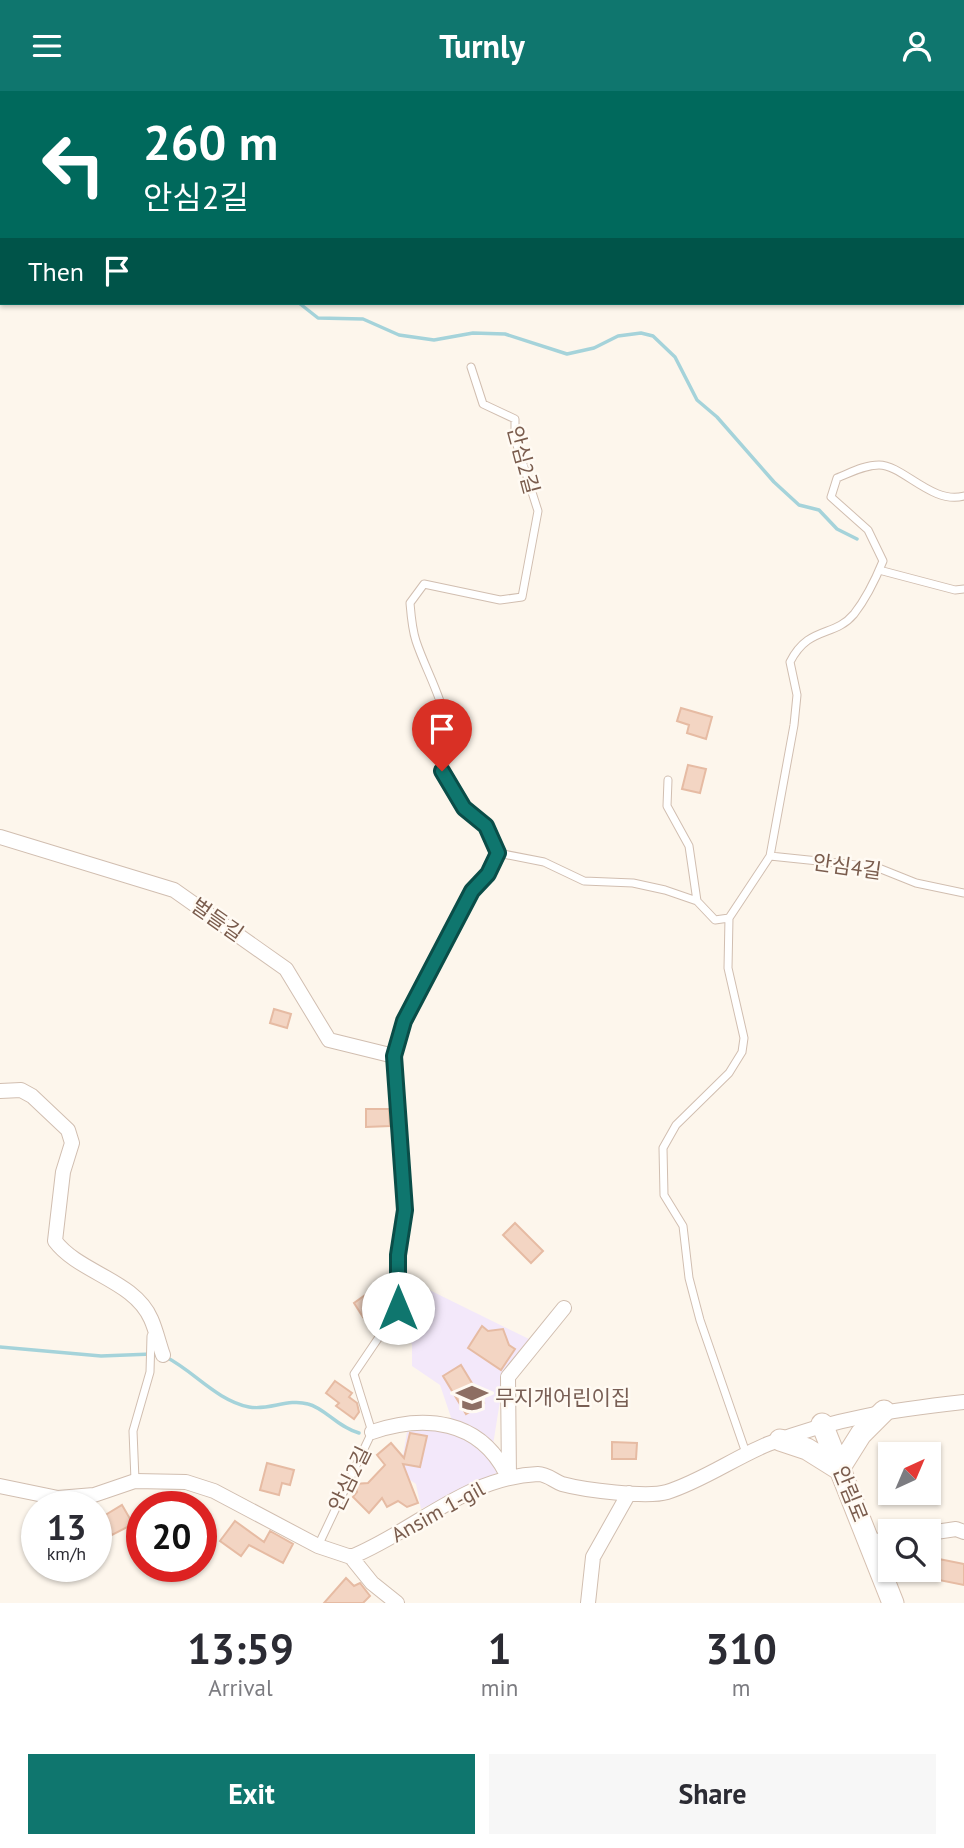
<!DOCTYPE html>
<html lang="en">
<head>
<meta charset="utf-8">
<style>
	:root { --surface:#fff; --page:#f7f7f7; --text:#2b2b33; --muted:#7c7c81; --accent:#0f766e }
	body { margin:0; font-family:"PT Sans","Noto Sans KR",sans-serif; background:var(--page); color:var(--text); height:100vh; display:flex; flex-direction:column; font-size:26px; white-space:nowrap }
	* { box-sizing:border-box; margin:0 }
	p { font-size:23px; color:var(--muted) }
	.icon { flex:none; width:38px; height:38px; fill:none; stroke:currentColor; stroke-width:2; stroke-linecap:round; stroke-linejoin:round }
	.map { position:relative; height:1512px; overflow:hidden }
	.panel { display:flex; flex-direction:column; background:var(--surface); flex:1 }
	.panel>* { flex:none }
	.hud { position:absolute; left:0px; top:0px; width:964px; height:214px; box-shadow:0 2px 5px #0004; background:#00695c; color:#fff; overflow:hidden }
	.needle { width:46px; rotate:44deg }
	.controls { position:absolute; left:878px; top:1351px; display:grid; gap:14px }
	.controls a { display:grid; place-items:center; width:63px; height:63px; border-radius:0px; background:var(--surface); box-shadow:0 2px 5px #0004; font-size:35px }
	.speed { position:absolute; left:21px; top:1400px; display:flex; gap:14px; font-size:35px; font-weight:700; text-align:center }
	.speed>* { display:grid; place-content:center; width:91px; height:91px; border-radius:50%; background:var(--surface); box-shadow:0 2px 5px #0004; line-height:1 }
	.speed small { font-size:18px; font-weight:400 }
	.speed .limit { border:10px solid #d22; background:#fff; color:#111 }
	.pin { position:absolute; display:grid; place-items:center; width:60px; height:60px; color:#fff; margin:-72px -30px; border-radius:50% 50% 50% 0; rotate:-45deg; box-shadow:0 0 7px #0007 }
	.pin .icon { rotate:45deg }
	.me { position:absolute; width:77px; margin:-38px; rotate:0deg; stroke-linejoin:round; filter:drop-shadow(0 0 5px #0008) }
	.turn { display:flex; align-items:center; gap:24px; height:147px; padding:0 28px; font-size:32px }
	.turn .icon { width:91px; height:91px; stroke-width:2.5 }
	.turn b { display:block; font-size:49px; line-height:60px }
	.then { display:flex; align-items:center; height:66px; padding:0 28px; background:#0003; gap:14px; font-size:26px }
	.eta { display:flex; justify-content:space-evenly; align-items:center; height:119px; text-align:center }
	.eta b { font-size:42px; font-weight:600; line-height:49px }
	.action { display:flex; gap:14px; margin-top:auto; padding:14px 28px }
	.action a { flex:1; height:80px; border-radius:0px; background:var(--accent); color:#fff; font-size:28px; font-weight:600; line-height:80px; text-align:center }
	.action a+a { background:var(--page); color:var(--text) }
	header { display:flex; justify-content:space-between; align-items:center; height:91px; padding:0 28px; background:var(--accent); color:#fff; font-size:32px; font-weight:600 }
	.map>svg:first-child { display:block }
	.education { fill:#f3e8fa }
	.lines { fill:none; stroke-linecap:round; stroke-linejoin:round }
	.stream { stroke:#a5d3da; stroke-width:3.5 }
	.building { fill:#f3d5c3; stroke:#e6bba3; stroke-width:2 }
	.lane-casing { stroke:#d1beb0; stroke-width:9 }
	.street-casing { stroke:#d1beb0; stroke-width:16 }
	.secondary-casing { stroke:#d6c0b0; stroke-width:23 }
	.lane { stroke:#fff; stroke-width:7 }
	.street { stroke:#fff; stroke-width:14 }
	.secondary { stroke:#fff; stroke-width:21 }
	.route-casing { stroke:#0a4d48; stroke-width:18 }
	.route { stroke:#0f766e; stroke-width:12 }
	.labels { text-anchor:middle; stroke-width:5; stroke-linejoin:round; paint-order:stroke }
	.street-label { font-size:21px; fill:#7a5c4d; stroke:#fffaf3 }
	.education-label { font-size:21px; fill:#785e54; stroke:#fffaf3; text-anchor:start }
</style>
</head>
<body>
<header><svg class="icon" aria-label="menu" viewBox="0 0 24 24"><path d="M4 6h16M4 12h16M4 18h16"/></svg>Turnly<svg class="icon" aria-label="person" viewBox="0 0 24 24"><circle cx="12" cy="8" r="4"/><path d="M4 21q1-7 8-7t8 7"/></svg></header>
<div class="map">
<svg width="964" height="1512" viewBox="0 0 964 1512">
	<rect width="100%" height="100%" fill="#fdf6ec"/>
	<path class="education" d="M401,1185L533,1250L503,1291L493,1354L501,1380L421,1418L416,1393L400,1382L407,1341L428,1336L455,1338L440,1294L412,1275V1253L394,1235L402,1212Z"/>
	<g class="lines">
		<path class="stream" d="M0,130L2,132
			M299,212L318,227L363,228L399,244L434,249L473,242L505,243L567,263L594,257L618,245L641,242L653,245L675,266L697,309L717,326L774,391L799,414L819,419L837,438L857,448
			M0,1256L101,1265L152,1263
			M166,1266C195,1281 216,1309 249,1316C269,1320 288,1307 308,1313C325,1317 337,1336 359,1342"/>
	</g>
	<path class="building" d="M681,617L712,626L706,648L687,642L689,634L677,630Z
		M688,674L706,678L700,702L682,698Z
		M274,918L291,923L287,937L270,932Z
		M366,1018H389L390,1035L366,1036Z
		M515,1132L543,1160L531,1172L503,1144Z
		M375,1197L389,1218L381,1223L377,1217L363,1226L354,1212Z
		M482,1235L488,1240L503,1238L509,1254L515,1258L501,1279L468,1257Z
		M461,1274L484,1312L466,1323L443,1285Z
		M335,1290L352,1302L349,1306L357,1312L359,1321L354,1328L336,1315L339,1312L326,1302Z
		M410,1342L427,1345L420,1376L403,1373L418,1412L407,1416L398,1410L387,1416L382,1407L369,1422L353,1406L357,1401L355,1393L368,1392L385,1374L377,1364L391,1352L404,1367Z
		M612,1351L637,1352L636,1368H612Z
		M267,1372L294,1379L290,1394L282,1392L279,1404L260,1399Z
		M122,1414L133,1433L112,1444L102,1426Z
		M235,1430L264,1451L270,1440L293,1453L283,1472L249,1454L241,1465L220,1450Z
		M929,1466L964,1473V1494L929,1487Z
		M346,1487L354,1495L360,1492L370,1505L363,1512H324Z"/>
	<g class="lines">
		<defs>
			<path id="lane" d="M879,479L955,499L964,498
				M668,689L667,715L689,755L697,810
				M498,762L544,771L584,790L633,792L665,799L697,810L715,829L729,827
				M770,765L876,776L916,792L964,802
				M746,1362L700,1229L689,1187L683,1135L664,1104L663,1057L676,1034L729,982L742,961L744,947L728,877L729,827L770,765L794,634L797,604L790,571C809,534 834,547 854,523C865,509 876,487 883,470L868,439L831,406L837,387C850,382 864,374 879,374C903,374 932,414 964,405
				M135,1389L133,1340L150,1281L151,1245
				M318,1455L372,1341L354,1283L398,1218V1164L405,1119L394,965L404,930L472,800L488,783L498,762L486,735L464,717L442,680C463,639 429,590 416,550C412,538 411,524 410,512L424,493L500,509L522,506L538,420L515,348V328L483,313L471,276"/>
			<path id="street" d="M0,104L2,103
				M0,746L174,799L286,878L329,949L394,965
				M0,1000L21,999L32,1005L68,1039L72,1052L63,1081L55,1150C79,1182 134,1189 151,1228C156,1239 159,1253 163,1264
				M372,1341C425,1323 479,1329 506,1382
				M509,1387L508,1286L564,1217
				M0,1395L58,1407L94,1404L135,1390L186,1391L214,1400L318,1455L351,1466C415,1440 466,1386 538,1383C547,1383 554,1390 562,1393C584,1399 647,1407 667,1401C702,1390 734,1367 768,1353C835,1327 893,1319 964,1311
				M929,1442L956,1438L964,1441
				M869,1451L891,1448
				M351,1466L372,1492L397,1512
				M588,1512L593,1466L629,1402"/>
			<path id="secondary" d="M822,1333L893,1512
				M780,1349L807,1358L839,1378L861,1343L884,1320"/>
		</defs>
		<use href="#lane" class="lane-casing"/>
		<use href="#street" class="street-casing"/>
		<use href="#secondary" class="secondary-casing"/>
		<use href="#lane" class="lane"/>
		<use href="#street" class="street"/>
		<use href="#secondary" class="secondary"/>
	</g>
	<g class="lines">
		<defs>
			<path id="route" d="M398,1217V1164L405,1119L394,965L404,930L472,800L488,783L498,762L486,735L464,717L442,680"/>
		</defs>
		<use href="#route" class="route-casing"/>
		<use href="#route" class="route"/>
	</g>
	<defs>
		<symbol id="school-bare" viewBox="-9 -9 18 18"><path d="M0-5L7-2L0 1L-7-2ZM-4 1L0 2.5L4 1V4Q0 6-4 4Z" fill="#8d6e63" stroke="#fffaf3" stroke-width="2.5" paint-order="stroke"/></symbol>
	</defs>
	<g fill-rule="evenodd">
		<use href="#school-bare" x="450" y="1285" width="44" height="44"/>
	</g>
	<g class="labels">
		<g class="street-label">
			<text transform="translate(523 369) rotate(75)" y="7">안심2길</text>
			<text transform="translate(847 776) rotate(8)" y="7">안심4길</text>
			<text transform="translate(217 829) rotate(35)" y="7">벌들길</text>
			<text transform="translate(350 1388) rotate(-64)" y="7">안심2길</text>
			<text transform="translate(850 1403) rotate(68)" y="7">안림로</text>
			<text transform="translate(438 1421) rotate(-29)" y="7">Ansim 1-gil</text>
		</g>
		<g class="education-label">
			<text x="495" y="1314">무지개어린이집</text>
		</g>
	</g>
</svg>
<div class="controls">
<a><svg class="needle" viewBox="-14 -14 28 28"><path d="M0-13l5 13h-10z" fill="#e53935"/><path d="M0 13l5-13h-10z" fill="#7c7c81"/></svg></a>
<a><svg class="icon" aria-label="search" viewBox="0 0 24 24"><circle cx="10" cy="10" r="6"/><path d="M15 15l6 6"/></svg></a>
</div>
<div class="speed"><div>13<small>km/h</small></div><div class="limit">20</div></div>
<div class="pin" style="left:442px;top:680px;background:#d93025"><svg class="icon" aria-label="arrive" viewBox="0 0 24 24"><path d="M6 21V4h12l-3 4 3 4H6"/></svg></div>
<svg class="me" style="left:398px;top:1217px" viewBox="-20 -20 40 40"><circle r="19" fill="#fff"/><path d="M0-13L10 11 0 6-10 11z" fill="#0f766e"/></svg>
<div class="hud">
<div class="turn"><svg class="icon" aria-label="left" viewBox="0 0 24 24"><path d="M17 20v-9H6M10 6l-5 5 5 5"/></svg><div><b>260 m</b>안심2길</div></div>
<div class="then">Then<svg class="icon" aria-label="arrive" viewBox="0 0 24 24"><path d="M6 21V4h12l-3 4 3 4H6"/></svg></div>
</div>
</div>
<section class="panel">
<div class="eta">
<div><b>13:59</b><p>Arrival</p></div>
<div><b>1</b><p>min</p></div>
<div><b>310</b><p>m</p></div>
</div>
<div class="action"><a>Exit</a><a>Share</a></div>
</section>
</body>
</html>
